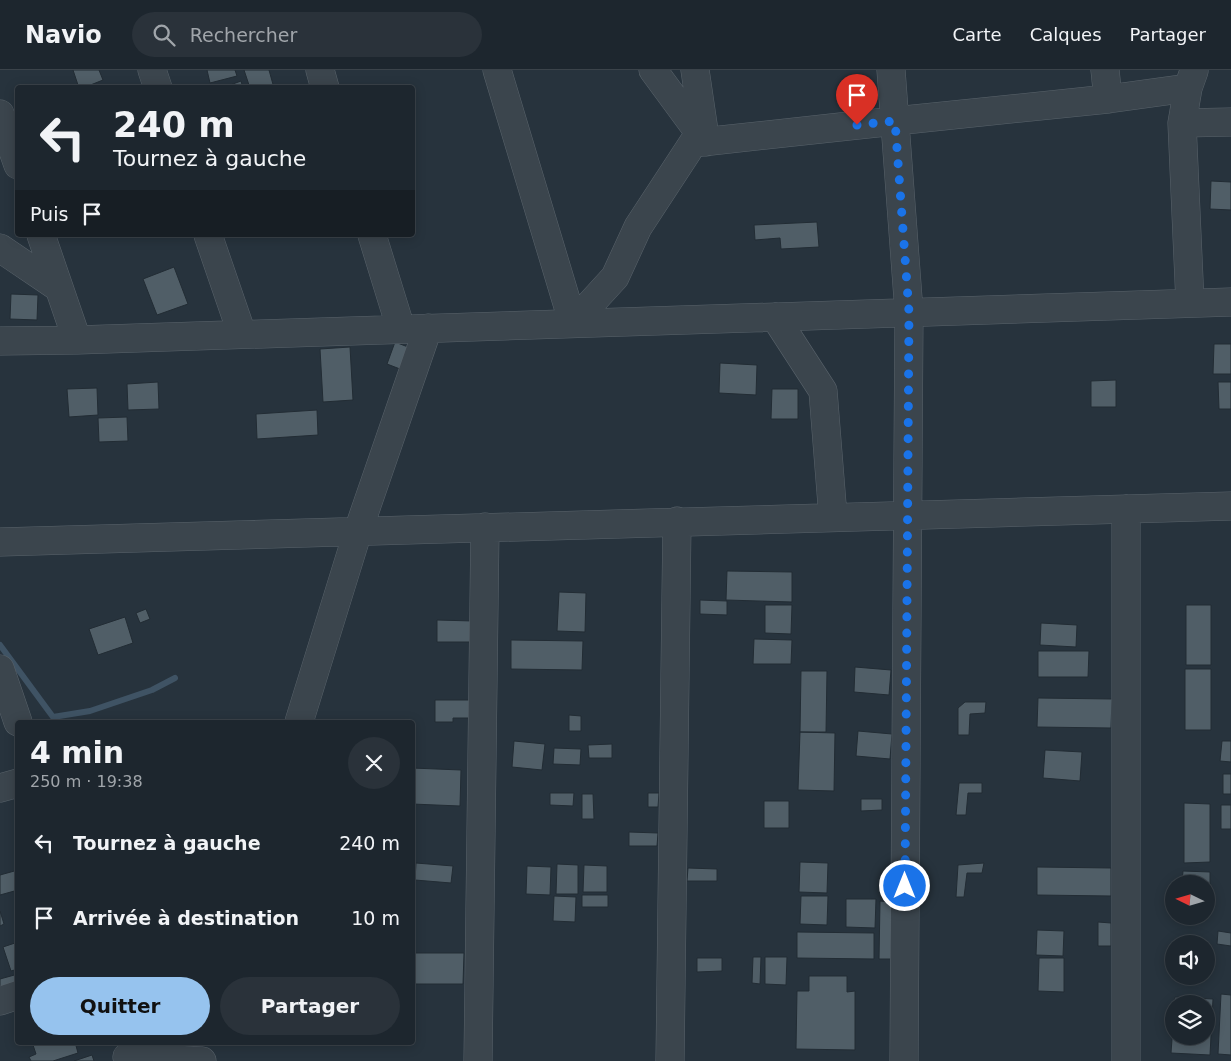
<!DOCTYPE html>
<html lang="fr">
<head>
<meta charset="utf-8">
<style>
	:root { --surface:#1d262e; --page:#2a323a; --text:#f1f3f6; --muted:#a0a5aa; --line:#3b434a; --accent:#96c3ee }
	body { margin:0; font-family:"DejaVu Sans",sans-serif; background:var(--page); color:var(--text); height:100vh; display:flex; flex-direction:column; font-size:19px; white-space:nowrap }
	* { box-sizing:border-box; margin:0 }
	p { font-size:16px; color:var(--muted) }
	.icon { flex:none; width:28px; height:28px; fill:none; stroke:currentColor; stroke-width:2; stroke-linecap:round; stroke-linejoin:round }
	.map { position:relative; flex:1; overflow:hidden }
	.side { position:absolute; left:15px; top:650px; width:400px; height:325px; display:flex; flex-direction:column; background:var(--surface); border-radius:5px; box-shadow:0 2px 12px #0003,0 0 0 1px var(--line) }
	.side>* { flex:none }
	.hud { position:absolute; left:15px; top:15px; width:400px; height:152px; border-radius:5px; box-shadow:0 2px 12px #0003,0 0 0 1px var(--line); background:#1d262e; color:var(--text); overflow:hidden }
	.needle { width:32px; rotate:275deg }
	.fabs { position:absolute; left:1165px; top:805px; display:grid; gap:10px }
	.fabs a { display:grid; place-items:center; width:50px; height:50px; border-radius:50%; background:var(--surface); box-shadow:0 2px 12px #0003,0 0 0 1px var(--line); font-size:25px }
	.pin { position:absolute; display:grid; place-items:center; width:42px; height:42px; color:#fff; margin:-51px -21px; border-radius:50% 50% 50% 0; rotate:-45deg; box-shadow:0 0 5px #0007 }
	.pin .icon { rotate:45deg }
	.me { position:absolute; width:55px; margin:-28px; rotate:0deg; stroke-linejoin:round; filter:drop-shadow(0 0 4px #0008) }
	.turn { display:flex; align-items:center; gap:18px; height:105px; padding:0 15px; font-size:22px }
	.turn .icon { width:65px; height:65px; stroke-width:2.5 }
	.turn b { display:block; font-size:35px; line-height:42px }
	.then { display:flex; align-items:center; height:48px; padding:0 15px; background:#0003; gap:10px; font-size:19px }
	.round { display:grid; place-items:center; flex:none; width:52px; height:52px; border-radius:26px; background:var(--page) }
	.head { display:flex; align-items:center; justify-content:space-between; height:85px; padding:0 15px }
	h1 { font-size:30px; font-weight:700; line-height:38px }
	.action { display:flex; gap:10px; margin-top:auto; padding:10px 15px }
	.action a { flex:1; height:58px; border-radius:30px; background:var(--accent); color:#111; font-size:20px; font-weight:700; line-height:58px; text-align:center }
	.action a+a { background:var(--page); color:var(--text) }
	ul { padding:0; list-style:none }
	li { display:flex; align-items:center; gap:15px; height:75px; padding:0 15px }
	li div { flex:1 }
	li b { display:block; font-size:19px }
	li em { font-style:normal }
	header { display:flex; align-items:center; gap:30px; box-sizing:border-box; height:70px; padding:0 25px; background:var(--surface); border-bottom:1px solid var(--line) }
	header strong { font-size:24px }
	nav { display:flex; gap:28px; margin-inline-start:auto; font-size:18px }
	.search { width:350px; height:45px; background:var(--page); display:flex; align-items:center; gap:12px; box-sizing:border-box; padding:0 18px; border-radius:28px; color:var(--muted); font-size:19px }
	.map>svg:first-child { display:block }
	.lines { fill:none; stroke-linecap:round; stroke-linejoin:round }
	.stream { stroke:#3f5364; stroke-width:6 }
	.building { fill:#505e67; stroke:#222c34 }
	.minor-casing { stroke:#59636b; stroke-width:29 }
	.minor { stroke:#3b454d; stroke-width:28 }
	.route { stroke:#1a73e8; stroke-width:9; stroke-dasharray:0 16.2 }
</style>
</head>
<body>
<header>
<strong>Navio</strong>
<div class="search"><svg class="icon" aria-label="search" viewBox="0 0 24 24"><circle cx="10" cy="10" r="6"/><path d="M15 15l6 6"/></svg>Rechercher</div>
<nav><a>Carte</a><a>Calques</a><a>Partager</a></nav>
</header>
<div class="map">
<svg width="1231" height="991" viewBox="0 0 1231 991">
	<rect width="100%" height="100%" fill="#27333d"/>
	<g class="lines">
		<path class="stream" d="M0,575L53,647L90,641L152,620L175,608"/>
	</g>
	<path class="building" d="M73,0H99L103,10L83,18H79Z
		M207,0H235L237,6L210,13Z
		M244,0H269L274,18H250Z
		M241,11L243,18H222Z
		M1211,111L1231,112V140L1210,139Z
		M817,152L819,177L781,179L780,168L755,170L754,155Z
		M174,197L188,234L157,245L143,209Z
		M11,224L38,225L37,250L10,249Z
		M395,272L408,277L400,299L387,294Z
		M1214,274H1231V304H1213Z
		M350,277L353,330L323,332L320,279Z
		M720,293L757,295L756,325L719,323Z
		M1116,310V337H1091V311Z
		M158,312L159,339L128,340L127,314Z
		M1218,312H1231V339H1219Z
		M97,318L98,345L69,347L67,319Z
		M772,319H798V349H771Z
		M317,340L318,365L257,369L256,344Z
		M127,347L128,371L99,372L98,348Z
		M727,501L792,502V532L726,530Z
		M559,522L586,523L585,562L557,561Z
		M700,530L727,531V545L700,544Z
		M765,535H792L791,564L765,563Z
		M1186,535H1211V595H1186Z
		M146,539L150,549L140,553L136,543Z
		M125,547L133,573L98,585L89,559Z
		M437,550L473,551V572H437Z
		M1041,553L1077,555L1076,577L1040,575Z
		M754,569L792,570L791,594H753Z
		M511,570L583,571L582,600L511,599Z
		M1038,581H1089L1088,607H1038Z
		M855,597L891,600L889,625L854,622Z
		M1185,599H1211V660H1185Z
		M801,601H827L826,662H800Z
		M1038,628L1112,629L1111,658L1037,657Z
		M435,630H470V648H453V652H435Z
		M965,632H986L985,643L970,644L969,665H958V638Z
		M569,645L581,646V661H569Z
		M858,661L892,664L890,689L856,686Z
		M800,662L835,663L834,721L798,720Z
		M514,671L545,674L542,700L512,697Z
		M1222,671H1231V692L1220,691Z
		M612,674V688H589L588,675Z
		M554,678L581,679L580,695L553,694Z
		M1045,680L1082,682L1080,711L1043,708Z
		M412,698L461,700L460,736L412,734Z
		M1223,704H1231V724H1223Z
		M959,713H982V723H968L966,745H956Z
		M550,723H574L573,736L550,735Z
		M648,723H659L658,737H648Z
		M582,724H593L594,749H582Z
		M861,729H882V740L861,741Z
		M764,731H789V758H764Z
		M1184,733L1210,734V792L1184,793Z
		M1221,735H1231V759H1221Z
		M629,762L658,763L657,776H629Z
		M800,792L828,793L827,823L799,822Z
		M416,793L453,796L451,813L415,810Z
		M984,793L982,803H967L964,827H956L958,795Z
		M557,794L578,795V824H556Z
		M584,795L607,796V822H583Z
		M527,796L551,797L550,825L526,824Z
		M1037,797L1111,798V826L1037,825Z
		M688,798L717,799V811H687Z
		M18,800V820L0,825V805Z
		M1183,801L1210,802V827H1206V814H1182Z
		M582,825H608V837H582Z
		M554,826L576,827L575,852L553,851Z
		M801,826H828L827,855L800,854Z
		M846,829H876L875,858L846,857Z
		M880,831L892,832L891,889H879Z
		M0,841L4,854L0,856Z
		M1098,852L1111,853V876H1098Z
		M1037,860L1064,861L1063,886L1036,885Z
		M1218,861L1231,863V876L1217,874Z
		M797,862L874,863V889L797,888Z
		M1178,869L1202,870L1201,874H1178Z
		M15,873L18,882V899L11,901L3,877Z
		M412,883H464L463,914H412Z
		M753,887H761L760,914L752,913Z
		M765,887H787L786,915L765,914Z
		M697,888H722V901L697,902Z
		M1039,888H1064V922L1038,921Z
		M18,904V918L3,923L0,915V909Z
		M809,906H847V922L855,921V980L796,979L797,921H809Z
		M1178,906H1200V913L1177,912Z
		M1221,924L1231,925V985L1218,984Z
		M1175,927L1213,929L1210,985L1171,983L1174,941V966H1206V934H1174Z
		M32,972H75L78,983L53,991H31L29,987L36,984Z
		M92,985L94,991H74Z"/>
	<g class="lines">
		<defs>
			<path id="minor" d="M152,0L158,18
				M320,0L325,18
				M497,0L573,253
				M653,0L706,72
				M695,0L705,68
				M891,0L909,242L904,991
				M1105,0L1108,29
				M0,44L18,95
				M1182,53L1231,52
				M41,165L77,270
				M208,165L242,264
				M372,165L401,259
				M0,178L59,218
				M1190,233L1182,53L1188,18L1194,1
				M775,247L823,321L833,447
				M573,253L615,207L638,157L693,73L895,51L1108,29L1188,18
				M0,271L77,270L1231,232
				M0,472L1231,436
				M0,599L18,652
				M299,652L358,461L428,258
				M0,718L18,713
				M0,931L18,925
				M127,987L202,991
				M478,991L485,457
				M670,991L677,451
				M1126,991V439"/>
		</defs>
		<use href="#minor" class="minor-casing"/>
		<use href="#minor" class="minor"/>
	</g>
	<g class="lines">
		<path class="route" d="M857,55L895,51L909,242L905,816"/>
	</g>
</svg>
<div class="fabs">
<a><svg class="needle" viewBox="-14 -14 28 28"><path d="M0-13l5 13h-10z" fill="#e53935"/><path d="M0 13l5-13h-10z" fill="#a0a5aa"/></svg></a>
<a><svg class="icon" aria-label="sound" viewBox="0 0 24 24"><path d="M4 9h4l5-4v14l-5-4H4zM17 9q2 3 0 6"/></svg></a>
<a><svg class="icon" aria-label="layers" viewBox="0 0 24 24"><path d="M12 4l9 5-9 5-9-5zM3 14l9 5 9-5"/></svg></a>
</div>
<div class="pin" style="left:857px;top:55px;background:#d93025"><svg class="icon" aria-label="arrive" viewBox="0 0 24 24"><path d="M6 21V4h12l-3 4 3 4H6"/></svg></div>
<svg class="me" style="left:905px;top:816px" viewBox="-20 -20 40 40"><circle r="17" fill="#1a73e8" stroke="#fff" stroke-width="3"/><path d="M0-11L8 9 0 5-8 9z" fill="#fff"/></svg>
<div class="hud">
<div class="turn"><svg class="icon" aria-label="left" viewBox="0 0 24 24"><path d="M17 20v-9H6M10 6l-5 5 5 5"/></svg><div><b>240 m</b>Tournez à gauche</div></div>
<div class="then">Puis<svg class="icon" aria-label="arrive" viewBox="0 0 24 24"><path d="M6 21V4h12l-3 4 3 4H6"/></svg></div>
</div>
<section class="side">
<div class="head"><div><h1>4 min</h1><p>250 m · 19:38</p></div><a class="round"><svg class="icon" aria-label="close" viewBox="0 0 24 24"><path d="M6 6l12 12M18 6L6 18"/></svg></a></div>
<ul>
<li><svg class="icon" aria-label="left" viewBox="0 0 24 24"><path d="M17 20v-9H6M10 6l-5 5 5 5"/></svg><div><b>Tournez à gauche</b></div><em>240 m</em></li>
<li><svg class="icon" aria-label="arrive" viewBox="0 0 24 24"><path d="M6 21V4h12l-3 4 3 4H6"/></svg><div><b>Arrivée à destination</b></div><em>10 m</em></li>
</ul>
<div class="action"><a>Quitter</a><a>Partager</a></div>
</section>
</div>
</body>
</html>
